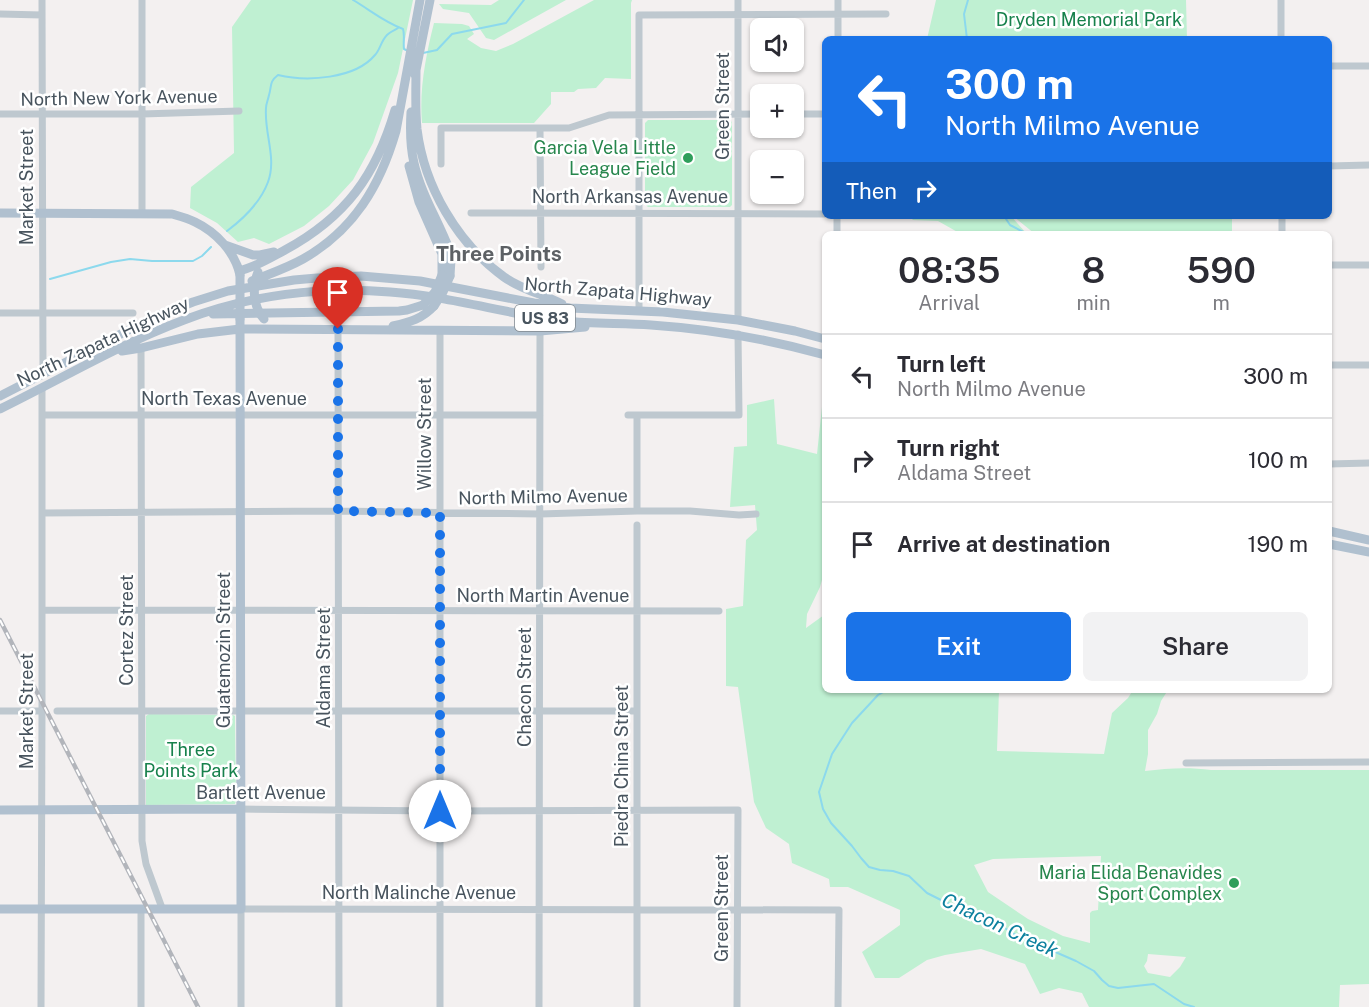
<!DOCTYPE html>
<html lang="en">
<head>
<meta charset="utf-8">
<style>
	:root { --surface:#fff; --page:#f2f2f3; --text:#2b2b33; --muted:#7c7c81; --line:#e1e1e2; --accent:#1a73e8 }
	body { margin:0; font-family:"Public Sans",sans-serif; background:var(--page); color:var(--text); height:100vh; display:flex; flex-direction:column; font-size:22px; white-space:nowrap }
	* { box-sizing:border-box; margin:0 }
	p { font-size:20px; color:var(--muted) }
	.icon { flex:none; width:33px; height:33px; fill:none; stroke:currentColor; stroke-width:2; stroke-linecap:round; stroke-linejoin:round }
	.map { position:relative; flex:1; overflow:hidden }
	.side { position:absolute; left:822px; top:231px; width:510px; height:462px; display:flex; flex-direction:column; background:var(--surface); border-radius:9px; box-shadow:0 2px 4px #0004 }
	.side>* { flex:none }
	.hud { position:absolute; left:822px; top:36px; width:510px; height:183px; border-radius:9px; box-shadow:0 2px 4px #0004; background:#1a73e8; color:#fff; overflow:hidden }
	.tools { position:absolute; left:750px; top:18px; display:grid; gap:12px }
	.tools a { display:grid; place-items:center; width:54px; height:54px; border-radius:9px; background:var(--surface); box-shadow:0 2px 4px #0004; font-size:30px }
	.pin { position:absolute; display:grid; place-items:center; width:51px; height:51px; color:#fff; margin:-62px -26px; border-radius:50% 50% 50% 0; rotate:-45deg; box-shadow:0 0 6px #0007 }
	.pin .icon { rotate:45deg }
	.me { position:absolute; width:66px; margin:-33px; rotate:0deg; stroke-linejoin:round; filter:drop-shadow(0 0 4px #0008) }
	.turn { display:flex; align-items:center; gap:21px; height:126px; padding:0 24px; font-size:27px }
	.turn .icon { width:78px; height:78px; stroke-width:2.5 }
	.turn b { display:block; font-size:42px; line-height:51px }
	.then { display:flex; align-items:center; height:57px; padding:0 24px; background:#0003; gap:12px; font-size:22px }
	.eta { display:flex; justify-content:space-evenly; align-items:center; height:102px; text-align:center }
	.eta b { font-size:36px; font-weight:600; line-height:42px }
	.button { display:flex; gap:12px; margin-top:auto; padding:12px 24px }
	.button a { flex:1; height:69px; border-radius:9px; background:var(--accent); color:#fff; font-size:24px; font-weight:600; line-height:69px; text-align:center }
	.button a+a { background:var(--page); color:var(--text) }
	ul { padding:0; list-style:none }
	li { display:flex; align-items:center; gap:18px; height:84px; padding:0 24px; border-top:2px solid var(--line) }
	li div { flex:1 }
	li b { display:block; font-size:22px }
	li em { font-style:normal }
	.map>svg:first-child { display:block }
	.green { fill:#bff0d2; fill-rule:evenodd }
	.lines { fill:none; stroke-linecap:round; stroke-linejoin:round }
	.stream { stroke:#8cd9ed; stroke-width:2 }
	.minor { stroke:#bec8cf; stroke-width:7 }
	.major { stroke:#b0c0cf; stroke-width:9 }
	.rail-casing { stroke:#b2b5bb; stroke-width:4.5 }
	.rail { stroke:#fff; stroke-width:2; stroke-dasharray:7; stroke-linecap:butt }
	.major-bridge { stroke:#b0c0cf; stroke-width:9 }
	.route { stroke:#1a73e8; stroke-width:10; stroke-dasharray:0 18 }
	.leisure-dot { fill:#2e9e5b; stroke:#fff; stroke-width:2 }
	.labels { text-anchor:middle; stroke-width:5; stroke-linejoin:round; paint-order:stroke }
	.shield { fill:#fff; stroke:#7f878e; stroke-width:1.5 }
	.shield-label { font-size:16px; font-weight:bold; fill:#48545e }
	.park-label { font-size:18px; fill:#17814c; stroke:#fff }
	.street-label { font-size:18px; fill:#48545e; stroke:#fff }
	.leisure-label { font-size:18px; fill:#27864d; stroke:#fff; text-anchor:end }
	.water-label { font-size:20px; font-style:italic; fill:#0c809e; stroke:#fff }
	.quarter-label { font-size:21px; font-weight:bold; fill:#5d6165; stroke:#fff }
</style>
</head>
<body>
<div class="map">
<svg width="1369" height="1007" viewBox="0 0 1369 1007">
	<rect width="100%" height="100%" fill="#f3f0f0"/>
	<path class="green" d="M251,0H413L398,73L373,143L353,180L329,206L304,226L269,244L254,238L238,242L217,223L190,208L191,187L234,153L232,27Z
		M499,0H566L494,40L486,38L469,13L443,9L439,4L491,5Z
		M594,0H632L631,3V79L605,78L596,88L578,89L574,92H551V104L534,123H422C419,89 426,55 434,23L462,24L469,26L474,34L467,39L481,48L496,51L513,44Z
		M936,0H1186L1187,39H927Z
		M648,120H728L732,122V205L730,207H648L645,204V123Z
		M909,216H1011L1027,234H961L938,221L913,220Z
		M1013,216H1232V234H1035Z
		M774,399L777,444L817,454L822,407L825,409V569L820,587L807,614L806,628L824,615L825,690H999L997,751L1104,754L1112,713L1128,698L1133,690H1168L1161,701L1157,714L1148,730V754L1145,771C1168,768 1189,767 1211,770H1369V984L1340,985L1339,1007H1089L1082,993L1059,988L1040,994L1025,964L981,949L945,955L927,960L899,978H875L862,952L900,925V910L848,887H830L829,879L792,863L789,844L766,828L754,802L738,687L726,686V609L743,606L746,540L757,530L755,505L730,507L734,447L747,446V405ZM1101,856L1098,910L1092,911L1090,913V943L1063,936L1028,919L988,892L974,865L993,859ZM1148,954L1186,957L1180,967L1170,977L1148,973L1144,966L1147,961Z
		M149,714L233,715L235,716L236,801L235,804L146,805V716Z"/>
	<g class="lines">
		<path class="stream" d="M353,0C370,10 384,22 403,29C405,35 403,42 404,49L408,51
			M967,39L964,14L968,0
			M423,53L437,50L452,34L506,23L524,0
			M1004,216L1010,225L1027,234
			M227,231C243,219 261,201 268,182C277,158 264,133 266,108C266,104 268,100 269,95C272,85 269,82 278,75C307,82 355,79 375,55C380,50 381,41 387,35C390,32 395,30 398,28
			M50,279L111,262L130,259L152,261H193L202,256L211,247
			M887,690L878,695L852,723L832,754L819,792L823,809L831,823L852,846L861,858L869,867L880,870L893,871L909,876L927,893L943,901L961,909L994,921L1014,934L1076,961L1094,971L1102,980L1109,986L1118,988L1154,984L1184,1004L1194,1007"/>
		<path class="minor" d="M42,0L43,374
			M142,0V213
			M1281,0V39
			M0,14L42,15
			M838,39V0
			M1329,66H1369
			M0,114H142L239,111
			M794,114H825
			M540,129L541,267
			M441,164V128H569L609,115L760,114
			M1329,166L1369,165
			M471,213L825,214
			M1282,216V234
			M837,234V216
			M1329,265H1369
			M639,311V15L886,14
			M0,313H133
			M738,320V0
			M338,329L339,1007
			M141,348L142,841L146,864L162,908
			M1329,365H1369
			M42,415H540
			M628,415H739L738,334
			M1329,464L1369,463
			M637,511V415
			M42,513L338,511L540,514L637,511H690L739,515L756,514
			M42,610L719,611
			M0,711H42
			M57,711H637
			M1186,763L1369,762
			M240,809L440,811L738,810L737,1007
			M141,909V1007
			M41,1007L42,711V389
			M241,1007V909C440,910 639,909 839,910L838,1007
			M440,1007V330
			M539,1007L540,331
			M637,1007V525"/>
		<path class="major" d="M416,69C416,89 415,109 417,129C424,186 457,243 504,277C522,290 543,294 562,304
			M415,75L430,0
			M411,112C410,129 410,146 414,163C421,194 438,220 449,249L451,259L450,276
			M409,166L419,202L442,254V275
			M0,213L172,214C179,216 187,218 195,222C216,232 235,252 240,275
			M225,245L253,255H260L274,252
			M239,271C256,267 270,258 285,250C346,217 376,175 395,110
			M252,281C269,274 287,268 303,259C354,230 380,186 396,131L420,0
			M213,314L399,311L407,310L423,305
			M393,326C410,322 422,319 434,306
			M122,351L141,348L198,334L240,329L540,331L585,327
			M0,396L152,318L193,302L228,291L294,280L317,278L361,276L420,281L534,303L570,308L663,312L738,320L795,331L825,339
			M0,409C61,379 120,344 184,320C249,295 321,286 390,292C449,296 506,314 564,321C593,324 622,323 651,325C710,329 768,339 825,355
			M1329,531L1369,540
			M1329,544L1369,552
			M0,810L240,809
			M0,909H241L240,319"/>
		<defs>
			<path id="rail" d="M0,620L198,1007"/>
		</defs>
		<use href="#rail" class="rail-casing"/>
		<use href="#rail" class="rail"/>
		<path class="major-bridge" d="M258,272C252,287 253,307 264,319
			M240,275V319
			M423,305L435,292L442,275
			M434,306L443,292L450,276"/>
	</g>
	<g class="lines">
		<path class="route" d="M338,329V511L440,513V811"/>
	</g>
	<g class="leisure-dot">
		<circle cx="688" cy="158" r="6"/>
		<circle cx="1234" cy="883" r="6"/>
	</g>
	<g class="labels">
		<rect class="shield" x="515" y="305" width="60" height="26" rx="4.5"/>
		<g class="shield-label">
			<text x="545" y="324">US 83</text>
		</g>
		<g class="park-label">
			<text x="1089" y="26">Dryden Memorial Park</text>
			<text x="191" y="756">Three<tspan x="191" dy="21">Points Park</tspan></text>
		</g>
		<g class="street-label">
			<text transform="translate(119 98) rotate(-1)" y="6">North New York Avenue</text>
			<text transform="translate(723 106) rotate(-90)" y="6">Green Street</text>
			<text transform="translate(27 187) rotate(-90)" y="6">Market Street</text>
			<text x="630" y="203">North Arkansas Avenue</text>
			<text transform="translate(618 292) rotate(5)" y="6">North Zapata Highway</text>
			<text transform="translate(103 342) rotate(-25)" y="6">North Zapata Highway</text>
			<text x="224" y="405">North Texas Avenue</text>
			<text transform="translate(425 434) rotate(-90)" y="6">Willow Street</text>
			<text transform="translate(543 497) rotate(-1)" y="6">North Milmo Avenue</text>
			<text x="543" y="602">North Martin Avenue</text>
			<text transform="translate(127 630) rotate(-90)" y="6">Cortez Street</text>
			<text transform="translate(224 650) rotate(-90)" y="6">Guatemozin Street</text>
			<text transform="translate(324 668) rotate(-90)" y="6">Aldama Street</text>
			<text transform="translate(525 687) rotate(-90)" y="6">Chacon Street</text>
			<text transform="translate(27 711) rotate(-90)" y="6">Market Street</text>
			<text transform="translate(622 766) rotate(-90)" y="6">Piedra China Street</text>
			<text x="261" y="799">Bartlett Avenue</text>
			<text x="419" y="899">North Malinche Avenue</text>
			<text transform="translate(722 908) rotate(-90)" y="6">Green Street</text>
		</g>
		<g class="leisure-label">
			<text x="676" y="154">Garcia Vela Little<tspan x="676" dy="21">League Field</tspan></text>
			<text x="1222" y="879">Maria Elida Benavides<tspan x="1222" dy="21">Sport Complex</tspan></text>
		</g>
		<g class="water-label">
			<text transform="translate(1000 925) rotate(25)" y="7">Chacon Creek</text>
		</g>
		<g class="quarter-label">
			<text x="499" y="261">Three Points</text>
		</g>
	</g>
</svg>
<div class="tools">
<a><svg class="icon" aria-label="sound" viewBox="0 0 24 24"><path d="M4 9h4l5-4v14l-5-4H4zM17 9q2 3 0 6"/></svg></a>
<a>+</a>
<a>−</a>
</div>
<div class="pin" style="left:338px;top:329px;background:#d93025"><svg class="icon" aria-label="arrive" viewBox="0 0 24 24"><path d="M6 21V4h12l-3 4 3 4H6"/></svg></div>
<svg class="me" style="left:440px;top:811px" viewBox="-20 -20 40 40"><circle r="19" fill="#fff"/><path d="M0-13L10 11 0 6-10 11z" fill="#1a73e8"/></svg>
<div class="hud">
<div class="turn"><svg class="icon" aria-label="left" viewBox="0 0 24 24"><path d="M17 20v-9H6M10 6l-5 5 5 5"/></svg><div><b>300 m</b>North Milmo Avenue</div></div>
<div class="then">Then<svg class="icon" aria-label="right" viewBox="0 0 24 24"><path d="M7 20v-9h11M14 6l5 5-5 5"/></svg></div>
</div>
<section class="side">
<div class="eta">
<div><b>08:35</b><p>Arrival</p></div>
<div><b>8</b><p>min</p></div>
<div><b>590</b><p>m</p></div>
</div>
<ul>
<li><svg class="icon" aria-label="left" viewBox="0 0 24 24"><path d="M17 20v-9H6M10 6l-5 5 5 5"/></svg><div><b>Turn left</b><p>North Milmo Avenue</p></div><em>300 m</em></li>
<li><svg class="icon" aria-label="right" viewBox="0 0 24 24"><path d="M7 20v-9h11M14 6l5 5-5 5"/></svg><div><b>Turn right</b><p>Aldama Street</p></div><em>100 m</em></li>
<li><svg class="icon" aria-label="arrive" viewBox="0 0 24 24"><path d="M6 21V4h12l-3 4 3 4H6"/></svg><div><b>Arrive at destination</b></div><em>190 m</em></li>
</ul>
<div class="button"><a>Exit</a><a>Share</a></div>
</section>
</div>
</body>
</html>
